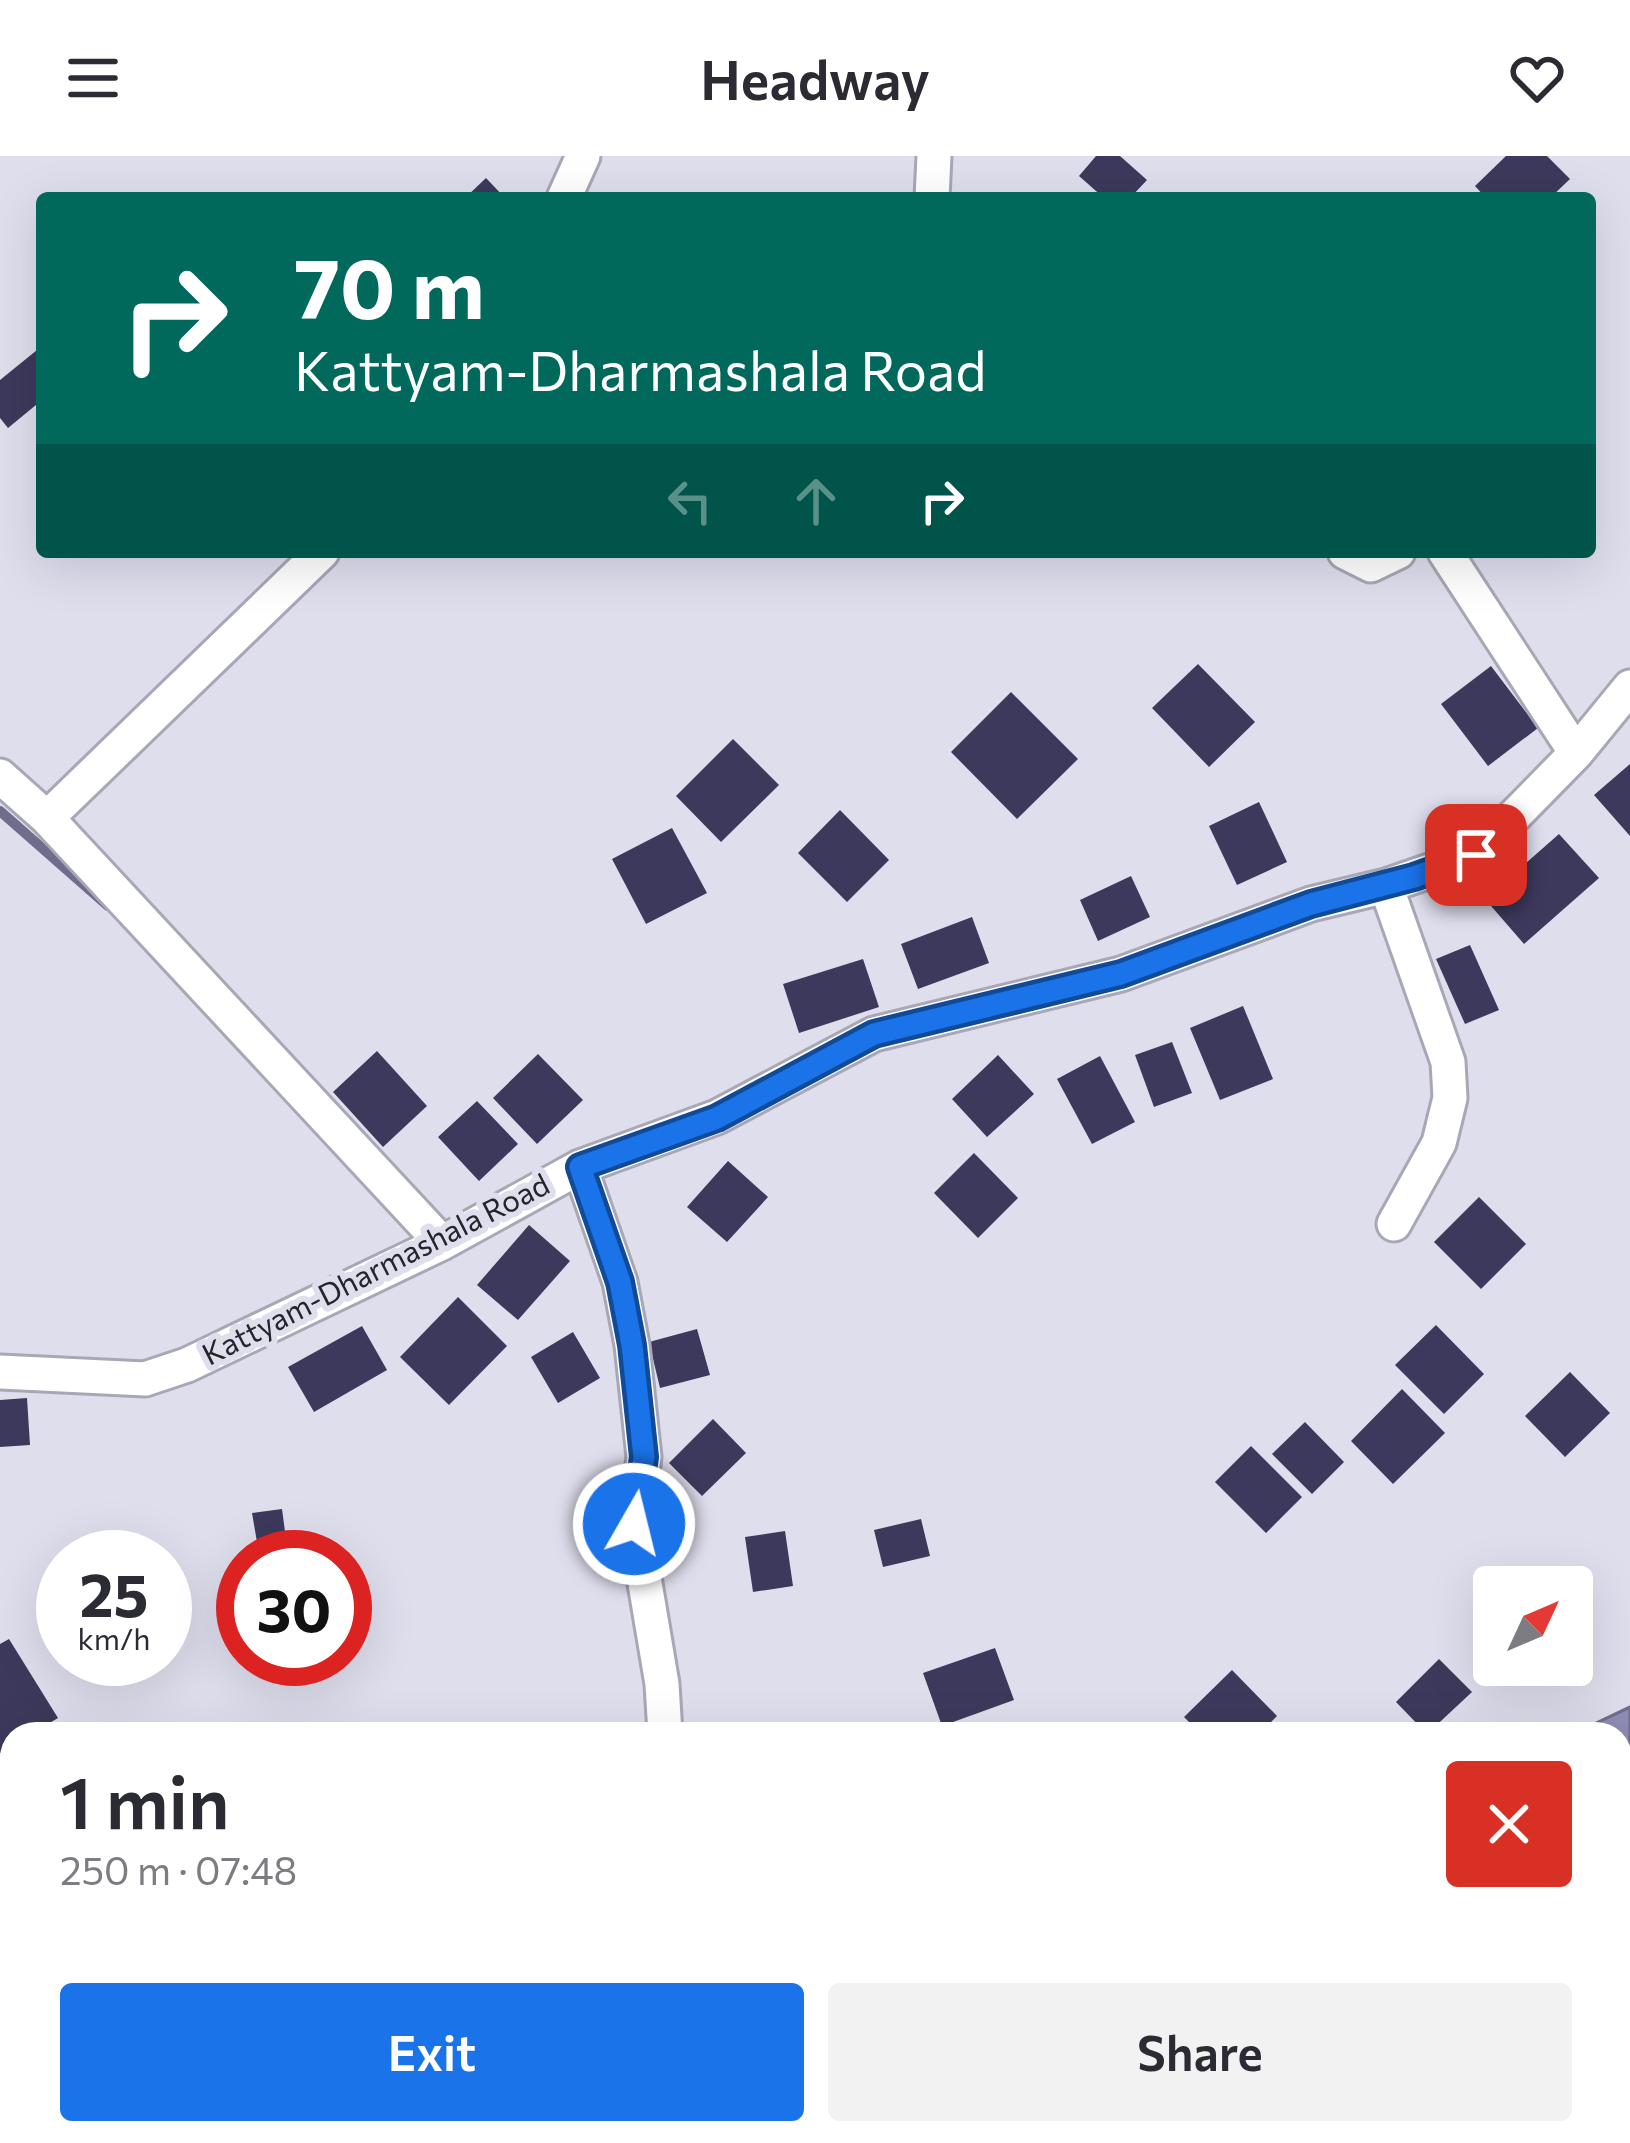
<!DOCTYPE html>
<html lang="en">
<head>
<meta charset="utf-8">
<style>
	:root { --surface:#fff; --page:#f2f2f3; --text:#2b2b33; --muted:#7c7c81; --accent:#1a73e8 }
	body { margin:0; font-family:Commissioner,sans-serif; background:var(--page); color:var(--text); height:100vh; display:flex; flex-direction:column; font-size:45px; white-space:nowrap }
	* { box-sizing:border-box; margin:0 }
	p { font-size:39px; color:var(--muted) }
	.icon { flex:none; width:66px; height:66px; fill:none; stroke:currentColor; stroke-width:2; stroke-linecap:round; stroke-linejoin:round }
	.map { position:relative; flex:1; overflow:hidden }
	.details { position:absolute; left:0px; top:1566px; width:1632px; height:423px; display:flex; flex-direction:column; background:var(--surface); border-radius:36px 36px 0 0; box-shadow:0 12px 48px #0002 }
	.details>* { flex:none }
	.guide { position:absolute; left:36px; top:36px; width:1560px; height:366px; border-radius:12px; box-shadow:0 12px 48px #0002; background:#00695c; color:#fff; overflow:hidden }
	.needle { width:78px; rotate:46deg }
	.controls { position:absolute; left:1473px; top:1410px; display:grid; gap:24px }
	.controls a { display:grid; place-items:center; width:120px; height:120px; border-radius:12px; background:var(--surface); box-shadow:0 12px 48px #0002; font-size:60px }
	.speed { position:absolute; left:36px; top:1374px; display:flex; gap:24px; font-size:60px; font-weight:700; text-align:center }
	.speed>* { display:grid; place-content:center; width:156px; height:156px; border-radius:50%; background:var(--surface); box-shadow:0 12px 48px #0002; line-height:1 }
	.speed small { font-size:30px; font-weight:400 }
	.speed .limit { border:18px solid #d22; background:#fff; color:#111 }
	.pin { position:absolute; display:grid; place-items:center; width:102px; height:102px; color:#fff; margin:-51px; border-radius:24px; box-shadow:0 6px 18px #0006 }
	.me { position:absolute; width:132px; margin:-66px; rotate:8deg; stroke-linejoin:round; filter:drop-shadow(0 0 9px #0008) }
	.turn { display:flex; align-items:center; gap:42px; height:252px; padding:0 60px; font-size:54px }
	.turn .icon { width:156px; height:156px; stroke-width:2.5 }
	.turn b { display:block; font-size:84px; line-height:102px }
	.lanes { display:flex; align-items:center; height:114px; padding:0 60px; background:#0003; justify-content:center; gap:60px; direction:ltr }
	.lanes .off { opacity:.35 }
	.round { display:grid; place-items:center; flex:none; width:126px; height:126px; border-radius:12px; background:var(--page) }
	.headline { display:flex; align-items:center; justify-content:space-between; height:204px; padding:0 60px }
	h1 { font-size:72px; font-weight:600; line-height:90px }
	.button { display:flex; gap:24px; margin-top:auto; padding:24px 60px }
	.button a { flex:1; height:138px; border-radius:12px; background:var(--accent); color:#fff; font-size:48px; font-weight:600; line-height:138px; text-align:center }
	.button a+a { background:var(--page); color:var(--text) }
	header { display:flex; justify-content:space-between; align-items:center; height:156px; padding:0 60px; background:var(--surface); font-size:54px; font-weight:600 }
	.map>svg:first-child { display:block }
	.water { fill:#8f8cb5; stroke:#6f6d8b; stroke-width:3 }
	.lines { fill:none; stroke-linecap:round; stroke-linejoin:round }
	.stream { stroke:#6f6d8b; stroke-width:10 }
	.building { fill:#3c395c }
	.minor-casing { stroke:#a8a7b5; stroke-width:39 }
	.minor { stroke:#fff; stroke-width:33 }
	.route-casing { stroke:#114b97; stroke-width:30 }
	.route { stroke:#1a73e8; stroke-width:21 }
	.labels { text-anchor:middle; stroke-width:12; stroke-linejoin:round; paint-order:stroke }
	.street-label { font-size:30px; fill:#24242a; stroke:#dfdeed }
</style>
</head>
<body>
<header><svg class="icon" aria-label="menu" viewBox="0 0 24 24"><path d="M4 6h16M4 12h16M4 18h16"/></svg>Headway<svg class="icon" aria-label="heart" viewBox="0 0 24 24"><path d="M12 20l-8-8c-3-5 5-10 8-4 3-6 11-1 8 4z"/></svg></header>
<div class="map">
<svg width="1630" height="1987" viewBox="0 0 1630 1987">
	<rect width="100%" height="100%" fill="#dfdeed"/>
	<path class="water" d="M1630,1551V1987H0V1761L12,1759V1977H1620V1578H1573Z"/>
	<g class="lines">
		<path class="stream" d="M0,655L108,750"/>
	</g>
	<path class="building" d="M1096,0H1120L1147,24L1130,42H1104L1079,20Z
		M1506,0H1547L1570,23L1550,42H1486L1475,30Z
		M486,22L505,42H465Z
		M42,190V244L8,272L0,262V224Z
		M1198,508L1255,566L1209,611L1152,552Z
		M1491,510L1538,572L1488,610L1441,548Z
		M1011,536L1078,603L1017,663L951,596Z
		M733,583L779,629L721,686L676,640Z
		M1630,608V680L1594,639Z
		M1259,646L1287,706L1237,729L1209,670Z
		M840,654L889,704L847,746L798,697Z
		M672,672L707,737L646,768L612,703Z
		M1559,678L1599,722L1524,788L1485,743Z
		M1131,720L1150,761L1098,785L1080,744Z
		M972,761L989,807L918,833L901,788Z
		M1470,789L1499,854L1465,868L1436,803Z
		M863,803L879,851L799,877L783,828Z
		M1243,850L1273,923L1220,944L1190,872Z
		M1172,886L1192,937L1154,951L1135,899Z
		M377,895L427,950L383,991L333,936Z
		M538,898L583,944L537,988L493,942Z
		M998,899L1034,938L987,981L952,943Z
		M1100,900L1135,966L1092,988L1057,923Z
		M477,945L518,988L479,1025L438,981Z
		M974,997L1018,1042L978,1082L934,1037Z
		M728,1005L768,1041L727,1086L687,1051Z
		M1479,1041L1526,1088L1481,1133L1434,1086Z
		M529,1069L570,1105L518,1164L477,1129Z
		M458,1141L507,1190L449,1249L400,1201Z
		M1436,1169L1484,1218L1444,1258L1395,1209Z
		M362,1170L387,1214L314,1256L288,1211Z
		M697,1173L710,1219L660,1232L649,1186Z
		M573,1176L600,1222L558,1247L531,1201Z
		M1570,1216L1610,1257L1565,1301L1525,1260Z
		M1402,1233L1445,1277L1393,1328L1351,1285Z
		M27,1242L30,1289L0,1291V1244Z
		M713,1263L746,1297L702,1340L669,1307Z
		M1305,1266L1344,1306L1312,1338L1272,1298Z
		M1251,1290L1302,1341L1266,1377L1215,1326Z
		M282,1353L286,1383L257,1386L252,1357Z
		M921,1363L930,1400L883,1411L874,1374Z
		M785,1375L793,1430L753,1436L745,1381Z
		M9,1483L58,1562L31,1578H12V1590L0,1597V1488Z
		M995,1492L1014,1544L942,1570L923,1517Z
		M1439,1503L1472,1536L1427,1578L1396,1546Z
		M1232,1514L1277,1560L1259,1578H1201L1184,1561Z"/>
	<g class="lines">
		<defs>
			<path id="minor" d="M564,42L583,0
				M932,42L934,0
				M1345,396L1371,409L1398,396
				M1445,396L1576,597
				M0,620L47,662L442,1087
				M47,662L322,396
				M1386,730L1448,906L1450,942L1439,987L1394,1068
				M580,1011L620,1126L632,1189L644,1301L635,1368L662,1528L665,1578
				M0,1216L145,1223L187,1209L442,1087L580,1011L717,961L874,878L1121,818L1311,748L1386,730L1476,699L1576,597L1630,531
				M0,1679L12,1677"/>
		</defs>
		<use href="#minor" class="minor-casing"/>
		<use href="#minor" class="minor"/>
	</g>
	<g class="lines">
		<defs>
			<path id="route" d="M634,1368L644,1301L632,1189L620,1126L580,1011L717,962L874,878L1121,818L1311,748L1414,721L1476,699"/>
		</defs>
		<use href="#route" class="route-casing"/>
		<use href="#route" class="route"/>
	</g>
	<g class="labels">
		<g class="street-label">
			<text transform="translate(376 1114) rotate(-27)" y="10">Kattyam-Dharmashala Road</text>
		</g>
	</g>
</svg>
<div class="controls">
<a><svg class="needle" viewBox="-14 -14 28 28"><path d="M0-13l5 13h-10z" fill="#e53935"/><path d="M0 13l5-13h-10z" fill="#7c7c81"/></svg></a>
</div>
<div class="speed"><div>25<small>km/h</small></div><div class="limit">30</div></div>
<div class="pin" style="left:1476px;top:699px;background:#d93025"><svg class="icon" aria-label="arrive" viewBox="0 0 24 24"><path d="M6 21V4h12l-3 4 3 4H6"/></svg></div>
<svg class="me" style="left:634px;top:1368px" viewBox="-20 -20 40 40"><circle r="17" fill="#1a73e8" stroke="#fff" stroke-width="3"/><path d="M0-11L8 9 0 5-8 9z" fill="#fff"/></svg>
<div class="guide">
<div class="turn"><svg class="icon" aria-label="right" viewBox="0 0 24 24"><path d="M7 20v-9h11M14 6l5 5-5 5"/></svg><div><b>70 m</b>Kattyam-Dharmashala Road</div></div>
<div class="lanes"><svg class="icon off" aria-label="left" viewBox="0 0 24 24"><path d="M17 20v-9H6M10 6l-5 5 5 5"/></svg><svg class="icon off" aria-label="ahead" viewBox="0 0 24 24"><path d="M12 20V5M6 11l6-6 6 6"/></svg><svg class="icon" aria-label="right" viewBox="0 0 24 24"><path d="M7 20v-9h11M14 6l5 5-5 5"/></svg></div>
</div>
<section class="details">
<div class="headline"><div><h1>1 min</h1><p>250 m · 07:48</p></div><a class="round" style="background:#d93025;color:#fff"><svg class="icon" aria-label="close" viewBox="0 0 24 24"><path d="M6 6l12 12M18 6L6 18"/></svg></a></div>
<div class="button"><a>Exit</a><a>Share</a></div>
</section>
</div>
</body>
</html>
